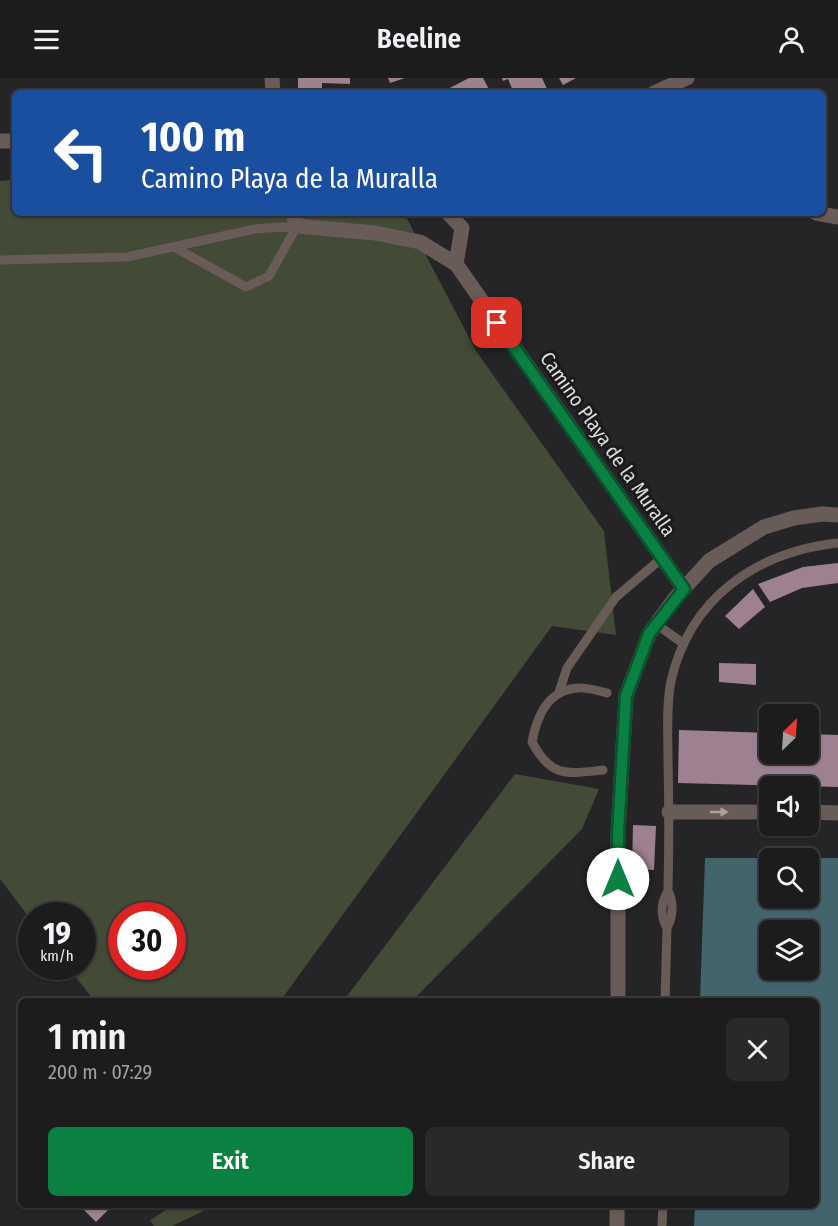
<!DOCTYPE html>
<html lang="en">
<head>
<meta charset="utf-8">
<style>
	:root { --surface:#1c1c1d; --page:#29292a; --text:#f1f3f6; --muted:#a0a1a4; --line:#3a3a3b; --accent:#0b8043 }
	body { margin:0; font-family:"Fira Sans Condensed",sans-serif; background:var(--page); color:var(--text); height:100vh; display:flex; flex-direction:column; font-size:22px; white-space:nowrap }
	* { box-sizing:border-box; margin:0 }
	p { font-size:20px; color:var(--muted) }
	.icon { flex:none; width:33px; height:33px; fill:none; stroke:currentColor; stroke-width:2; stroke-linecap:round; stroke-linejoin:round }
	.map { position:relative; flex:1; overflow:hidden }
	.details { position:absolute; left:18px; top:920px; width:801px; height:210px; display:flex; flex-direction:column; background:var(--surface); border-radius:9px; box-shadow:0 2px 4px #0004,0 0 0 2px var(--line) }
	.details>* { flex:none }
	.hud { position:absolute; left:12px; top:12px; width:814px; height:126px; border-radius:9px; box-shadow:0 2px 4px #0004,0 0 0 2px var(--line); background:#1a4fa0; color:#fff; overflow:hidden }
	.needle { width:39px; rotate:25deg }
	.buttons { position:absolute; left:759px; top:626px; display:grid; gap:12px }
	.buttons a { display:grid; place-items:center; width:60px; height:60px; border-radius:9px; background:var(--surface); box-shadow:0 2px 4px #0004,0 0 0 2px var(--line); font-size:30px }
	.speed { position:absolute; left:18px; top:824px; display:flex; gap:12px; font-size:30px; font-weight:700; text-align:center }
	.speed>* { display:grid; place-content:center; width:78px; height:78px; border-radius:50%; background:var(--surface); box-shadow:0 2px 4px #0004,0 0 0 2px var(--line); line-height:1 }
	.speed small { font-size:15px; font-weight:400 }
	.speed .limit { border:9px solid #d22; background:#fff; color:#111 }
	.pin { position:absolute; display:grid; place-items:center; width:51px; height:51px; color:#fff; margin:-26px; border-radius:12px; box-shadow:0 3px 9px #0006 }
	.me { position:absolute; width:66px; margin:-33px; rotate:0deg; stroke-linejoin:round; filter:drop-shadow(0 0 4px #0008) }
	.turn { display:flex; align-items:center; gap:21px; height:126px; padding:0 30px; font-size:27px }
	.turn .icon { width:78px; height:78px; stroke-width:2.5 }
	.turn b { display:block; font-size:42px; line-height:51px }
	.round { display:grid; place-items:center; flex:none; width:63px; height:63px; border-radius:9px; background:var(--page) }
	.headline { display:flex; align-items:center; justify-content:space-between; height:102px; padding:0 30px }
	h1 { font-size:36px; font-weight:600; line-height:45px }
	.action { display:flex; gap:12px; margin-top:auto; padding:12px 30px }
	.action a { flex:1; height:69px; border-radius:9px; background:var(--accent); color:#fff; font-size:24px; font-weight:600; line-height:69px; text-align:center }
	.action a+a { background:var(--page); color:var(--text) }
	header { display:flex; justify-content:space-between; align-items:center; height:78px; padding:0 30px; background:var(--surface); font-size:27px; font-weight:600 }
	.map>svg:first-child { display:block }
	.green { fill:#434a36; fill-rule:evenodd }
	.water { fill:#42656c; fill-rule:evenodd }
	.building { fill:#9e8190 }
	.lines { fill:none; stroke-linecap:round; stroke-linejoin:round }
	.service { stroke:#695b57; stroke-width:9 }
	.minor { stroke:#695b57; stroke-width:15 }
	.tertiary { stroke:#695b57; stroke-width:15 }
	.oneway { fill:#a9a3a2 }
	.route-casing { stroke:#07532c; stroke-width:15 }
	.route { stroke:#0b8043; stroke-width:10 }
	.labels { text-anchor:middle; stroke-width:6; stroke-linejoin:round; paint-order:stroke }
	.street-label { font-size:20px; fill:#dedee0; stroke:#1b1b1e }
</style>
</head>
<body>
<header><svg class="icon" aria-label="menu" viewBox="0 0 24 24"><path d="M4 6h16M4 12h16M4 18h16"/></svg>Beeline<svg class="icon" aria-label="person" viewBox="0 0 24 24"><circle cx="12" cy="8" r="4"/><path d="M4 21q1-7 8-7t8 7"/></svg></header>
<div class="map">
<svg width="838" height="1148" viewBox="0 0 838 1148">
	<rect width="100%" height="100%" fill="#252527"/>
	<path class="green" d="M15,102V135H404L476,273L604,453L616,557L552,548L281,922H94L67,888H82V837H32L31,842L0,801V103ZM122,837H172V888H122Z
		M515,696L599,711L582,751L413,922H344Z
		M174,1127V1126L212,1127L208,1131L172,1148H154L150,1142Z"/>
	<path class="water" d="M705,780H769L770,819H808L809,780H838V1148H694L695,1127L816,1126V922H700ZM770,852H808V891H770Z"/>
	<path class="building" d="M298,0H350V6L322,5V13H298Z
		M388,0H405L390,5Z
		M469,0H483L491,15H440Z
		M502,0H542L548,13L543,15H514L508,1L503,3Z
		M559,0H576L563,7Z
		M838,485V505L802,510L770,524L758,506L803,489Z
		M753,511L765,529L739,551L725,538Z
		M719,585L756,586V607L719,604Z
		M679,652L770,655V675H808V656L838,657V709L678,705Z
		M633,747L656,748L654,792L632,791Z
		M599,788H605V798L599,797Z
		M78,1126H104L109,1131L96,1144Z"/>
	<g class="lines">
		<path class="service" d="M174,169L246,209L269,198L297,148
			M0,182L127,179L255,151L297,148
			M656,546L684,566
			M559,614L567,590L616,519L662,480
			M603,692C567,696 551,700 532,664C537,637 548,612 578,610C587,609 598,613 607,615
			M667,850C660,837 660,826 668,813
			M665,922L667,850C673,839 674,824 668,813C669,769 669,725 668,681C668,656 666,628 671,603C690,520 756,474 838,465
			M662,1148L663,1126"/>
		<path class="minor" d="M654,15L687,0
			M293,135L297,148L375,155L420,164L456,186L684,511
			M448,135L462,150L456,186
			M669,734H770
			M808,734L838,735
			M618,922V755L626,618L649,556L676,519L709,483L764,449L794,440L822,436L838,437
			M617,1148V1126"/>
		<path class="tertiary" d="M272,0L273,15
			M0,63H15
			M816,135L838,139"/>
	</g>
	<defs><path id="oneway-solid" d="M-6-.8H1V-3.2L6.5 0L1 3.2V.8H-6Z" transform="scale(1.5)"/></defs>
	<use class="oneway" href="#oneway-solid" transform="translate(719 734)"/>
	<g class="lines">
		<defs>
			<path id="route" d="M497,245L684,511L649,556L626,618L618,755V801"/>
		</defs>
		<use href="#route" class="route-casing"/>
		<use href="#route" class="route"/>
	</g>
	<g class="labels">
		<g class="street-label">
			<text transform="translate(608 366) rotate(55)" y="7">Camino Playa de la Muralla</text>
		</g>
	</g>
</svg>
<div class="buttons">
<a><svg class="needle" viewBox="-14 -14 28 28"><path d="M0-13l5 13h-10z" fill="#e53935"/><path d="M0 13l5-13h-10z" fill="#a0a1a4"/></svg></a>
<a><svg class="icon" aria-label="sound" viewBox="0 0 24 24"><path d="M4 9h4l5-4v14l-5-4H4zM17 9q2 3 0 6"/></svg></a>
<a><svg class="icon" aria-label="search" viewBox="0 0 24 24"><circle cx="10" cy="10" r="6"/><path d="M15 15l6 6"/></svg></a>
<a><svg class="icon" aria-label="layers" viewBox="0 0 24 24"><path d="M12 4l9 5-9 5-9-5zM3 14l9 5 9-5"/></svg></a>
</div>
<div class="speed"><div>19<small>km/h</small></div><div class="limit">30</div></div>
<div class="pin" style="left:497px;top:245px;background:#d93025"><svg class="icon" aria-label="arrive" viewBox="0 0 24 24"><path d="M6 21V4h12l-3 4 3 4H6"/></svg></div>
<svg class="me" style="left:618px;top:801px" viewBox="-20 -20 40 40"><circle r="19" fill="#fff"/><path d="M0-13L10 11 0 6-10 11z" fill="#0b8043"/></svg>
<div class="hud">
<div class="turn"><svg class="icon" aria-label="left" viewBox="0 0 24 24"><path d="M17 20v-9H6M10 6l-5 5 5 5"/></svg><div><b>100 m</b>Camino Playa de la Muralla</div></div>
</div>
<section class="details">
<div class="headline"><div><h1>1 min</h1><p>200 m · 07:29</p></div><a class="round"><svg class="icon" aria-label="close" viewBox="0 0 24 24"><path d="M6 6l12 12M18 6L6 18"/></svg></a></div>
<div class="action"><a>Exit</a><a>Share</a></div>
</section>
</div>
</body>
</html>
